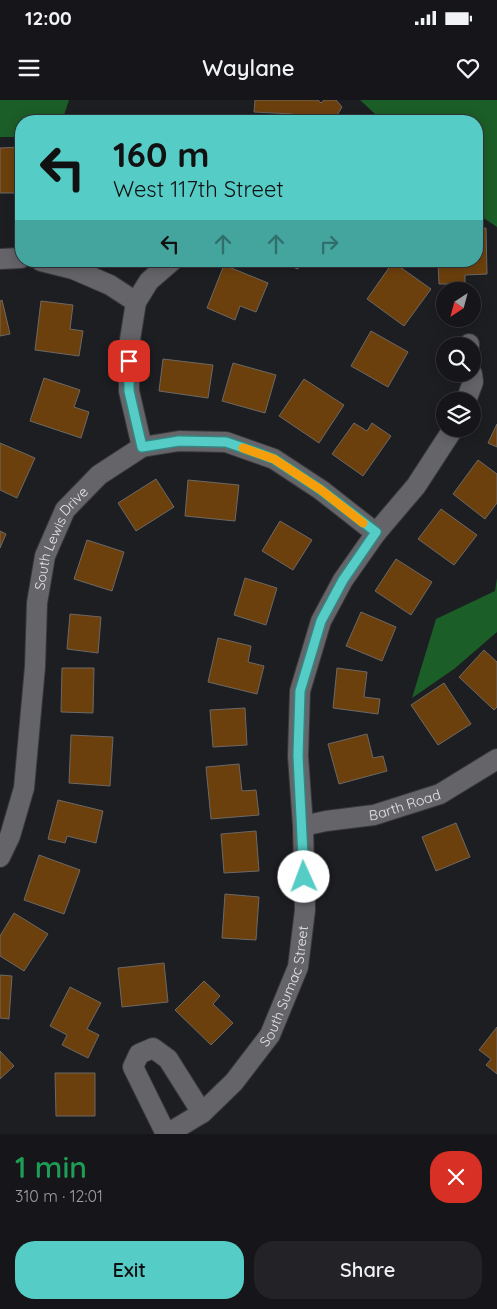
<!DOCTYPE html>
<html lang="en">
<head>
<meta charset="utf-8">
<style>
	:root { --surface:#16161a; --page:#232327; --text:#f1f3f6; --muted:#9e9fa2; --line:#353539; --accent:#55cdc6 }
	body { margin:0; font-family:Quicksand,sans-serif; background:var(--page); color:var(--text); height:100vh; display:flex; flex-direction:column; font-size:19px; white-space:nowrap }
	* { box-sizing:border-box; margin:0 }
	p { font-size:16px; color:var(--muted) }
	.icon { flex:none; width:28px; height:28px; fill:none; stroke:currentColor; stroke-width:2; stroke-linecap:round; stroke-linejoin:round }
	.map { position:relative; height:1034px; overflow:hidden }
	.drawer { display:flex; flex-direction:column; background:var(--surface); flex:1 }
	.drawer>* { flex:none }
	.banner { position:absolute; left:15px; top:15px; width:468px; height:152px; border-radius:20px; box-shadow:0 2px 12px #0003,0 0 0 1px var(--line); background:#55cdc6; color:#111; overflow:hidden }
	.needle { width:32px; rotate:216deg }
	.buttons { position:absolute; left:436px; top:182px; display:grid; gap:10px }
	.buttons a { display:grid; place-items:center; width:45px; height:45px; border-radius:50%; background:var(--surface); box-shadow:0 2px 12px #0003,0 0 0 1px var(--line); font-size:25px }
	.pin { position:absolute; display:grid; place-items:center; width:42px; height:42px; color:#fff; margin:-21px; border-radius:10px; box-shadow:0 2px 8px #0006 }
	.me { position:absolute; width:55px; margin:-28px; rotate:358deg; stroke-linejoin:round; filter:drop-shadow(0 0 4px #0008) }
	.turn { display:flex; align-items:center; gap:18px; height:105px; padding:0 15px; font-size:22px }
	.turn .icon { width:65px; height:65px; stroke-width:2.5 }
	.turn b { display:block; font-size:35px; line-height:42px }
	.lanes { display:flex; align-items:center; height:48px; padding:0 15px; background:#0003; justify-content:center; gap:25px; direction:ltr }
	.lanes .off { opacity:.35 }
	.round { display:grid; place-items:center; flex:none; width:52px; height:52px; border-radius:20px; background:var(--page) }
	.summary { display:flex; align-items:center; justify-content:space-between; height:85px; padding:0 15px }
	h1 { font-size:30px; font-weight:600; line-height:38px; color:#1e9e55 }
	.cta { display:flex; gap:10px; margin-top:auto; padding:10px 15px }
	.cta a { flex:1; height:58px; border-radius:20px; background:var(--accent); color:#111; font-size:20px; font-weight:600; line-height:58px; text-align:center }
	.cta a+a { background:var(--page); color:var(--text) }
	.status { display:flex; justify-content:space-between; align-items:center; height:35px; padding:0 25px; background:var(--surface); direction:ltr }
	.status svg { height:14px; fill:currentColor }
	header { display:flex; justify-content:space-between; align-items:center; height:65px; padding:0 15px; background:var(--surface); font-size:22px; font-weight:600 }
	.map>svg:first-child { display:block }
	.forest { fill:#1c5e27 }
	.building { fill:#6c400d; stroke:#6c6865 }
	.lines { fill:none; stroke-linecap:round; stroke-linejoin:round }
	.minor-casing { stroke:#39393c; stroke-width:22 }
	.minor { stroke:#646469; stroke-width:20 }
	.route-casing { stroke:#378581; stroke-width:12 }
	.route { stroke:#55cdc6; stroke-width:9 }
	.slow { stroke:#f59e0b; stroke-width:9 }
	.labels { text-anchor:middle; stroke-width:5; stroke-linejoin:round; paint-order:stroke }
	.street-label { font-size:14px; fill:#e6e6e9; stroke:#1d1e22 }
</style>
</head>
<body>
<div class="status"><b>12:00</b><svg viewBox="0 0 49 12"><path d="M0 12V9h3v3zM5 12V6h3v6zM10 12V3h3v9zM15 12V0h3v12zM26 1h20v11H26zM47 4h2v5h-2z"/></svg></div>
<header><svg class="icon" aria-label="menu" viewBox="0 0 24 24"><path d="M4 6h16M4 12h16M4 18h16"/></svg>Waylane<svg class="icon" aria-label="heart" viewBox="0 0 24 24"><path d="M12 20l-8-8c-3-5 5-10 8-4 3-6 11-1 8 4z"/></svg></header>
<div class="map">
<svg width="497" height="1034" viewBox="0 0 497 1034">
	<rect width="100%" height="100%" fill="#1d1e22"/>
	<path class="forest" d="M0,0H69L62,21H21V37H0Z
		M360,0H497V127L476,113V21H404L375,14Z
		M497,478V532L454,569L412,598L436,519L495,491Z"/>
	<path class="building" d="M255,0H318L321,3L324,0H336L342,7L336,17L340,21H326L320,14L310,21H299L293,14L254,12Z
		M21,47V93H0V48Z
		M476,128H486L487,174L465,175V184H439L438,163L476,161Z
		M277,161H301L298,169Z
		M393,162L431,189L404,226L367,199Z
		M224,165L268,183L256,212L240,206L235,220L207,208Z
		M2,200L10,234L0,236V201Z
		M41,201L73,205L70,229L83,231L79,256L35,250Z
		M371,231L408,252L388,287L351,266Z
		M163,259L213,265L208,298L159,291Z
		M233,263L276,275L265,313L222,301Z
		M44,278L80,290L74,307L89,312L81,338L30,321Z
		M304,279L344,305L319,343L279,316Z
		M354,323L367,331L372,323L391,336L363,376L332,354Z
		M497,324V347L488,343Z
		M0,343L35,358L17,398L0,390Z
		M478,360L497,374V403L485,419L453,394Z
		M156,379L174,407L136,431L118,403Z
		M188,380L239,385L235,421L185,416Z
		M441,409L477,435L454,465L418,439Z
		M280,421L312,440L293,470L262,451Z
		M0,431L6,434L0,448Z
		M87,440L124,452L112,491L74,479Z
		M396,459L432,482L411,515L375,491Z
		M245,478L277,488L266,525L234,515Z
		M361,512L396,527L382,561L346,546Z
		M70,514L101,517L98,553L67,549Z
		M218,538L251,546L248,562L264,566L257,594L208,582Z
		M484,550L497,562V607L494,610L459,577Z
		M62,568H94L93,613L61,612Z
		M337,568L367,572L364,597L380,599L378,614L333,608Z
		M444,583L471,624L438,645L411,605Z
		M245,608L247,645L213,647L210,610Z
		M367,634L373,658L383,656L387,671L339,684L328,644Z
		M71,635L113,637L110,686L69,683Z
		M239,664L242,691L256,690L259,715L211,719L206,667Z
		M58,700L103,711L96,743L67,736L65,743L48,739Z
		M456,723L470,757L436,771L422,737Z
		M256,731L259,771L224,773L221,734Z
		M39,755L80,770L64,814L24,800Z
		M225,794L259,797L256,840L222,838Z
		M14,813L48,834L24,871L0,856V836Z
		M164,863L168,902L122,907L118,868Z
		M0,875L12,876L9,919L0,918Z
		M204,881L220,896L213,904L233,923L211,945L175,910Z
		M70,887L101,903L87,929L99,935L88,958L62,945L67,935L50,926Z
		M497,927V974L486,965L491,959L479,950Z
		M0,951L14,966L0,979Z
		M55,973H95V1016H56Z"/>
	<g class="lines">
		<defs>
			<g id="minor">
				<path d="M0,159L21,158"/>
				<path d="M41,161L73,169L110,185L136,202"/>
				<path d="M469,244V246"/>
				<path d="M466,301L473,282L472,274"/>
				<path d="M142,347L129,291V246L136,202L149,181L172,161"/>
				<path id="s1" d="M303,726L326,721L374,715L440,694L497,659"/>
				<path id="s2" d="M0,757L10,736L24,688L35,567L37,503L45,456L65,410L99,375L142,347L179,341L226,342L274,359L321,390L376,433"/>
				<path d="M166,1034L133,967L139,954L153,948L168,959L202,1013"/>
				<path id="s3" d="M167,1034L202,1013L234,982L270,935L298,867L305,810L303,726L298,656L300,591L321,521L343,480L376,433L416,386L453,329"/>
			</g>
		</defs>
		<use href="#minor" class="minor-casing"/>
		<use href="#minor" class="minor"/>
	</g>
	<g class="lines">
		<defs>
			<path id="route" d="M129,261V291L142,347L179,341L226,342L258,353L274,359L321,390L376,432L343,480L321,521L300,591L298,656L304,777"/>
		</defs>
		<use href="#route" class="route-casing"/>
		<use href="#route" class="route"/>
		<path class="slow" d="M243,348L274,359L321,390L363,423"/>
	</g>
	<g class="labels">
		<g class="street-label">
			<text dy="5" stroke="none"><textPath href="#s2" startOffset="329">South Lewis Drive</textPath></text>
			<text dy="5" stroke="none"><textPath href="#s1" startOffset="104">Barth Road</textPath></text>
			<text dy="5" stroke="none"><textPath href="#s3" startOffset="196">South Sumac Street</textPath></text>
		</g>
	</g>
</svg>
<div class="buttons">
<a><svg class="needle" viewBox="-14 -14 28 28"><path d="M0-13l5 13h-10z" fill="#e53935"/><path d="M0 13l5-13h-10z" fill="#9e9fa2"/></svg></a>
<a><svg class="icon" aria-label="search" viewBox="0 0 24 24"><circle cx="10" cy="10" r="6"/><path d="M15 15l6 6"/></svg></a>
<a><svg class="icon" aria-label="layers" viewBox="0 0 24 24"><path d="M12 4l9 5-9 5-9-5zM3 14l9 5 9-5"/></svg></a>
</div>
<div class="pin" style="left:129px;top:261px;background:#d93025"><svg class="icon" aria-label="arrive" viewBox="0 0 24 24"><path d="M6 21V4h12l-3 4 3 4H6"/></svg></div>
<svg class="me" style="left:304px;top:777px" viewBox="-20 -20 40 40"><circle r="19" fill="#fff"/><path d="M0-13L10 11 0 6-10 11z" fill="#55cdc6"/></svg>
<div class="banner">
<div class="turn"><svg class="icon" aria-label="left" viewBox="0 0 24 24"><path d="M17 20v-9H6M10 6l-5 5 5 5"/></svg><div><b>160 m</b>West 117th Street</div></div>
<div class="lanes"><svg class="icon" aria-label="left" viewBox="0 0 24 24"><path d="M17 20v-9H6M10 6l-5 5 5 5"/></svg><svg class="icon off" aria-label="ahead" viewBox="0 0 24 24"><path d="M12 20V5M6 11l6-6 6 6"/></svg><svg class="icon off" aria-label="ahead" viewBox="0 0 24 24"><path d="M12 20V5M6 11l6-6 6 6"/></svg><svg class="icon off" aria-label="right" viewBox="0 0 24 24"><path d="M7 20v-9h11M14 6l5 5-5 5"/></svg></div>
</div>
</div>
<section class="drawer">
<div class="summary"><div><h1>1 min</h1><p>310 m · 12:01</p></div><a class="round" style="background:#d93025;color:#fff"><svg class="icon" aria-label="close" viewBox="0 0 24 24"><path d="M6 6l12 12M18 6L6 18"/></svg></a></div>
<div class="cta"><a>Exit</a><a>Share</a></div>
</section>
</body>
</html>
